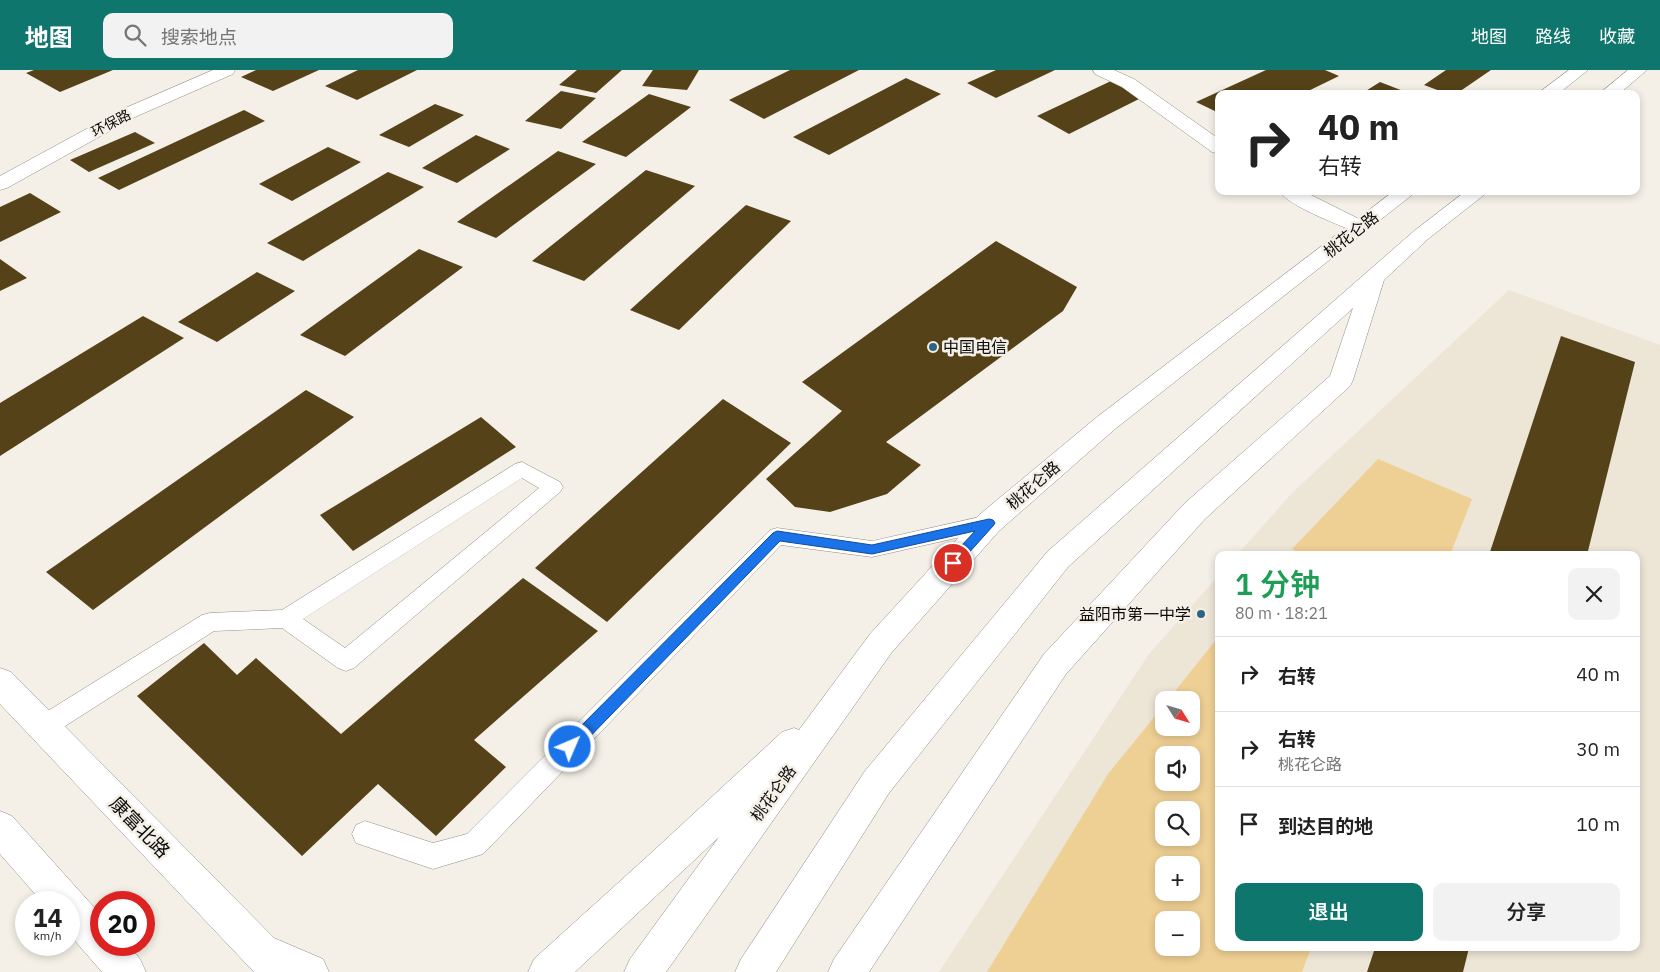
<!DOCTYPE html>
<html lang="zh">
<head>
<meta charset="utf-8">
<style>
	:root { --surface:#fff; --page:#f2f2f2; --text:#222; --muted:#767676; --line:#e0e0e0; --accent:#0f766e }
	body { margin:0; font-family:"IBM Plex Sans","Noto Sans SC",sans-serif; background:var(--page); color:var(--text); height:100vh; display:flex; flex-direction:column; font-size:19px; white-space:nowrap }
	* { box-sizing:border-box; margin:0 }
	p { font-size:16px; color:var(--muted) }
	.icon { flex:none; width:28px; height:28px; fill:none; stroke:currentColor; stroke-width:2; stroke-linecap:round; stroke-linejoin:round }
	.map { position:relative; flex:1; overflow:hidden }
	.sheet { position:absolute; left:1215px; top:481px; width:425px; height:400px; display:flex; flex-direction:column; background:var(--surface); border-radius:10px; box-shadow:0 2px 8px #0003 }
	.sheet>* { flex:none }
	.top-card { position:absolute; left:1215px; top:20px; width:425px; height:105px; border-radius:10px; box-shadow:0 2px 8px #0003; background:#fff; color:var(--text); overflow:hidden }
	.needle { width:32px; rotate:127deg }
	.fabs { position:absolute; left:1155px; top:621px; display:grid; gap:10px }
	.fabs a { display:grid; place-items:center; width:45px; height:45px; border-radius:10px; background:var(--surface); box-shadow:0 2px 8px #0003; font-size:25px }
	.speed { position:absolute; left:15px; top:821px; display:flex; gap:10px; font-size:25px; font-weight:700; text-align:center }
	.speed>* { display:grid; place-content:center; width:65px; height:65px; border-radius:50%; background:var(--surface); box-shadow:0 2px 8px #0003; line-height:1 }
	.speed small { font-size:12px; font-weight:400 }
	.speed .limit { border:8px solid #d22; background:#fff; color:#111 }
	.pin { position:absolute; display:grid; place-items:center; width:42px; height:42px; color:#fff; margin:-21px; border:2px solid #fff; border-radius:50%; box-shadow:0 1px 5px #0007 }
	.me { position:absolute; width:55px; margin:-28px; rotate:45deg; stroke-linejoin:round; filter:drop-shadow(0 0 4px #0008) }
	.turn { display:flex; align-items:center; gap:18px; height:105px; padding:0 20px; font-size:22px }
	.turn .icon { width:65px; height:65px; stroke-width:2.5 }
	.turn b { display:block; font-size:35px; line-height:42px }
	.round { display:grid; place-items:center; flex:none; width:52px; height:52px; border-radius:10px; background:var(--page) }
	.headline { display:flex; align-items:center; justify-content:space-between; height:85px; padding:0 20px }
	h1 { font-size:30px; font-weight:600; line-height:38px; color:#1e9e55 }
	.button { display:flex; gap:10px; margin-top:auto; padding:10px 20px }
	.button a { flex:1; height:58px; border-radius:10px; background:var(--accent); color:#fff; font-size:20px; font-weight:600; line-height:58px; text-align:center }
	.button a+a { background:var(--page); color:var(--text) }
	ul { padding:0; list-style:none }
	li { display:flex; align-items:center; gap:15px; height:75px; padding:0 20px; border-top:1px solid var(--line) }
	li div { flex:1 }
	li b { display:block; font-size:19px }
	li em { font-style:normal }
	header { display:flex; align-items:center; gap:30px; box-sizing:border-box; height:70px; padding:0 25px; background:var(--accent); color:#fff }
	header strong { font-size:24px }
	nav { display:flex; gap:28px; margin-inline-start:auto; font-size:18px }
	.search { width:350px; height:45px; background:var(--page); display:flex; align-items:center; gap:12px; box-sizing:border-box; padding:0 18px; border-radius:10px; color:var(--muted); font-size:19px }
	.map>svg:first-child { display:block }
	.built { fill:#ede5d6; fill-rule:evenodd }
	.green { fill:#efd094; fill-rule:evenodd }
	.building { fill:#554218 }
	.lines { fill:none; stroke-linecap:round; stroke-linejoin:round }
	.service-casing { stroke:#908c85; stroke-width:1 }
	.minor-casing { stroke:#908c85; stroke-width:1 }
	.secondary-casing { stroke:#908c85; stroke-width:1 }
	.service { fill:#fff; fill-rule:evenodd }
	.minor { fill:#fff; fill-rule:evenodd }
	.secondary { fill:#fff; fill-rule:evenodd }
	.route { fill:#1a73e8; stroke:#114b97 }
	.poi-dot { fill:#2f6480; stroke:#f4f0e7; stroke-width:2 }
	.labels { text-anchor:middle; stroke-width:5; stroke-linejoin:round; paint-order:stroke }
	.far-street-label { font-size:14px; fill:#0c0b09; stroke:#f4f0e7 }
	.street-label { font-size:16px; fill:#0c0b09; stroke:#f4f0e7 }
	.poi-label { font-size:16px; fill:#0c0b09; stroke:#f4f0e7; text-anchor:start }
	.near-street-label { font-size:19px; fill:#0c0b09; stroke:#f4f0e7 }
</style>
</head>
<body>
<header>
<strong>地图</strong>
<div class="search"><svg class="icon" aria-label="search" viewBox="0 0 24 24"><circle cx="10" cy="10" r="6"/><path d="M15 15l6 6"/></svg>搜索地点</div>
<nav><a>地图</a><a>路线</a><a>收藏</a></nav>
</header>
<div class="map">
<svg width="1660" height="902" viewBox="0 0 1660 902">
	<rect width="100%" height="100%" fill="#f4f0e7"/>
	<path class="built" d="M1509,220L1660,275V902H939L1149,584L1219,505V878H1636V485H1237L1292,423ZM1164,630H1191V658H1164ZM1164,685H1191V712H1164ZM1164,740H1191V768H1164ZM1164,795H1191V822H1164ZM1164,850H1191V878H1164Z"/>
	<path class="green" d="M1378,389L1472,429L1450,485H1305L1292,479Z
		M1219,566V878H1311L1302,902H987L1108,704L1164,635V658H1191V630H1168ZM1164,685H1191V712H1164ZM1164,740H1191V768H1164ZM1164,795H1191V822H1164ZM1164,850H1191V878H1164Z"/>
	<path class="building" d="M34,0H113L60,22L26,3Z
		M256,0H319L273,21L241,7Z
		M358,0H417L357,30L325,16Z
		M577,0H622L596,23L559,15Z
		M653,0H699L687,20L642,16Z
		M790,0H859L764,49L729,30Z
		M996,0H1055L996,28L967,13Z
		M1266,0H1325L1339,6L1302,24H1219V43L1196,32Z
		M1446,0H1491L1456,24H1448L1424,15Z
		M906,8L941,24L829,85L793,67Z
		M1111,11L1143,27L1069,64L1037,46Z
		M1380,12L1411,24H1361Z
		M561,21L596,28L561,59L525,51Z
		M649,24L691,37L626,87L582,72Z
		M435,34L464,45L409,77L379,65Z
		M244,40L265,51L119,120L98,108Z
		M135,62L155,73L89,102L70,90Z
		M476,65L510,79L457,113L422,98Z
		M328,77L361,92L292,131L259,114Z
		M558,81L596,94L496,168L457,152Z
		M646,100L695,116L584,211L532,191Z
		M388,102L424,117L303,191L267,173Z
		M30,123L61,142L0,172V137Z
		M746,135L791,151L679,260L630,240Z
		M996,171L1077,217L1063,241L886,372L921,395L887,424L830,442L795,437L766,409L842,341L802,312Z
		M419,179L463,197L345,286L300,265Z
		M0,189L27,208L0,221Z
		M257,202L295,221L217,272L178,252Z
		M143,246L184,268L0,386V333Z
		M1561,266L1635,292L1587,485H1489Z
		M306,320L354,347L93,540L46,502Z
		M723,329L791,373L607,552L535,498Z
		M481,347L516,377L353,481L320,445Z
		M523,508L598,561L474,670L506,697L436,766L378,714L302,786L137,626L204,573L237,605L256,588L341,664Z
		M1375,878H1469L1463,902H1367Z"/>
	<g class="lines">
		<defs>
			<path id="service" d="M522,392L560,412L563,417L560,422L354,598L346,601L338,598L282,558L214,561L51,665L43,668L35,665L31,657L35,649L202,545L210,543L282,540L515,394ZM522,408L539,418L345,578L303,549Z
				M989,445L996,447L999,453L996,459L872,487L781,475L483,784L433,799L356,773L352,764L356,755L365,751L433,773L467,764L770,460L777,458L872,471Z"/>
			<path id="minor" d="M213,0H235L233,4L135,47L7,118L0,120V106L123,39Z
				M1093,0H1114L1134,9L1219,69V84L1212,82L1122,17L1095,4Z
				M1279,121H1303L1367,153L1370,157L1367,161L1360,163L1353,161C1335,153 1290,137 1279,121Z"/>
			<path id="secondary" d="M1569,0H1588L1558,24H1537Z
				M1628,0H1647L1619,24H1599Z
				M1394,121H1417L1115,359L999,461L892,582L666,902H624L630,889L719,767L575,902H528L534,889L650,784L782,662L794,658L799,660L870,564L979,445L1097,347Z
				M1466,121H1489L1428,169L1384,210L1353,310L1350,316L1205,449L1066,604L869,902H828L834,889L1044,584L1185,433L1330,306L1353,238L1068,497L889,723L776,902H735L741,889L865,701L1048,481L1414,161Z
				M0,598L11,602L274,868L323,889L329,902H254L0,634Z
				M0,741L12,746L101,845V875H128L140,889L146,902H102L69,864V832H42L0,784Z"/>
		</defs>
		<use href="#service" class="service-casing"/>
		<use href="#minor" class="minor-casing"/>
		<use href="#secondary" class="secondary-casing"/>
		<use href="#service" class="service"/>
		<use href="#minor" class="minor"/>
		<use href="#secondary" class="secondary"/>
	</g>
	<path class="route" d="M989,449L993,450L995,453L993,456L957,496H949L947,493L949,489L975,461L872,484L780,471L575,682L570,683L565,682L563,677L565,672L773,463L777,461L872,475Z"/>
	<g class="poi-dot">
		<circle cx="933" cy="277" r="5"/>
		<circle cx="1201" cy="544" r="5"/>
	</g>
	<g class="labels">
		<g class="far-street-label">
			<text transform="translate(111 53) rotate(-28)" y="5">环保路</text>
		</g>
		<g class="street-label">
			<text transform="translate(1351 164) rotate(-38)" y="6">桃花仑路</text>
			<text transform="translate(1033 415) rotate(-41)" y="6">桃花仑路</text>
			<text transform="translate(773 723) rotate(-54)" y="6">桃花仑路</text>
		</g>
		<g class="poi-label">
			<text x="943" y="283">中国电信</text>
			<text x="1191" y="550" text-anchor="end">益阳市第一中学</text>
		</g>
		<g class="near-street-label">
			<text transform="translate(140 757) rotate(46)" y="7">康富北路</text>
		</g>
	</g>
</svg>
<div class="fabs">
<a><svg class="needle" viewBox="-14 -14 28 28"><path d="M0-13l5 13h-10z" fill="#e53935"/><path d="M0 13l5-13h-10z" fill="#767676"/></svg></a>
<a><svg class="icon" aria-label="sound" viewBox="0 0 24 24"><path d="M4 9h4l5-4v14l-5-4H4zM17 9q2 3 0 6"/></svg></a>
<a><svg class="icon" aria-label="search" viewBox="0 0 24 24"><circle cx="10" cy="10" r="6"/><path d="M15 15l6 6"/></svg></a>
<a>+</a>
<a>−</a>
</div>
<div class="speed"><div>14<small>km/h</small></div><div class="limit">20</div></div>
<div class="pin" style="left:953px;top:493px;background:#d93025"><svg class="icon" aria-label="arrive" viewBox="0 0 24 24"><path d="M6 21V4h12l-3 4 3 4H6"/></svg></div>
<svg class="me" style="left:570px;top:677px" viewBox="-20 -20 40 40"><circle r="17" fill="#1a73e8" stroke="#fff" stroke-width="3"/><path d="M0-11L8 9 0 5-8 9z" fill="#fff"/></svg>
<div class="top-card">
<div class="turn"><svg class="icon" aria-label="right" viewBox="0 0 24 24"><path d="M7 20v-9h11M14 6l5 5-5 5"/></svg><div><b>40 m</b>右转</div></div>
</div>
<section class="sheet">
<div class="headline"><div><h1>1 分钟</h1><p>80 m · 18:21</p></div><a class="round"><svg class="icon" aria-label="close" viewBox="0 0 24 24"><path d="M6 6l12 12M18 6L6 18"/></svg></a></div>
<ul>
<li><svg class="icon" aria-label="right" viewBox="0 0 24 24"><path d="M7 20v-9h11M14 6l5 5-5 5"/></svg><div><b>右转</b></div><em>40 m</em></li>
<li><svg class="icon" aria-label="right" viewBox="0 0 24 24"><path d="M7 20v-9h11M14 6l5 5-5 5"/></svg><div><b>右转</b><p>桃花仑路</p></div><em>30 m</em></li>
<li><svg class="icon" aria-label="arrive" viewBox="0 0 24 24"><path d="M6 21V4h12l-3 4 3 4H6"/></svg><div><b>到达目的地</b></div><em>10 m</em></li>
</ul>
<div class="button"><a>退出</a><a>分享</a></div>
</section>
</div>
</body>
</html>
